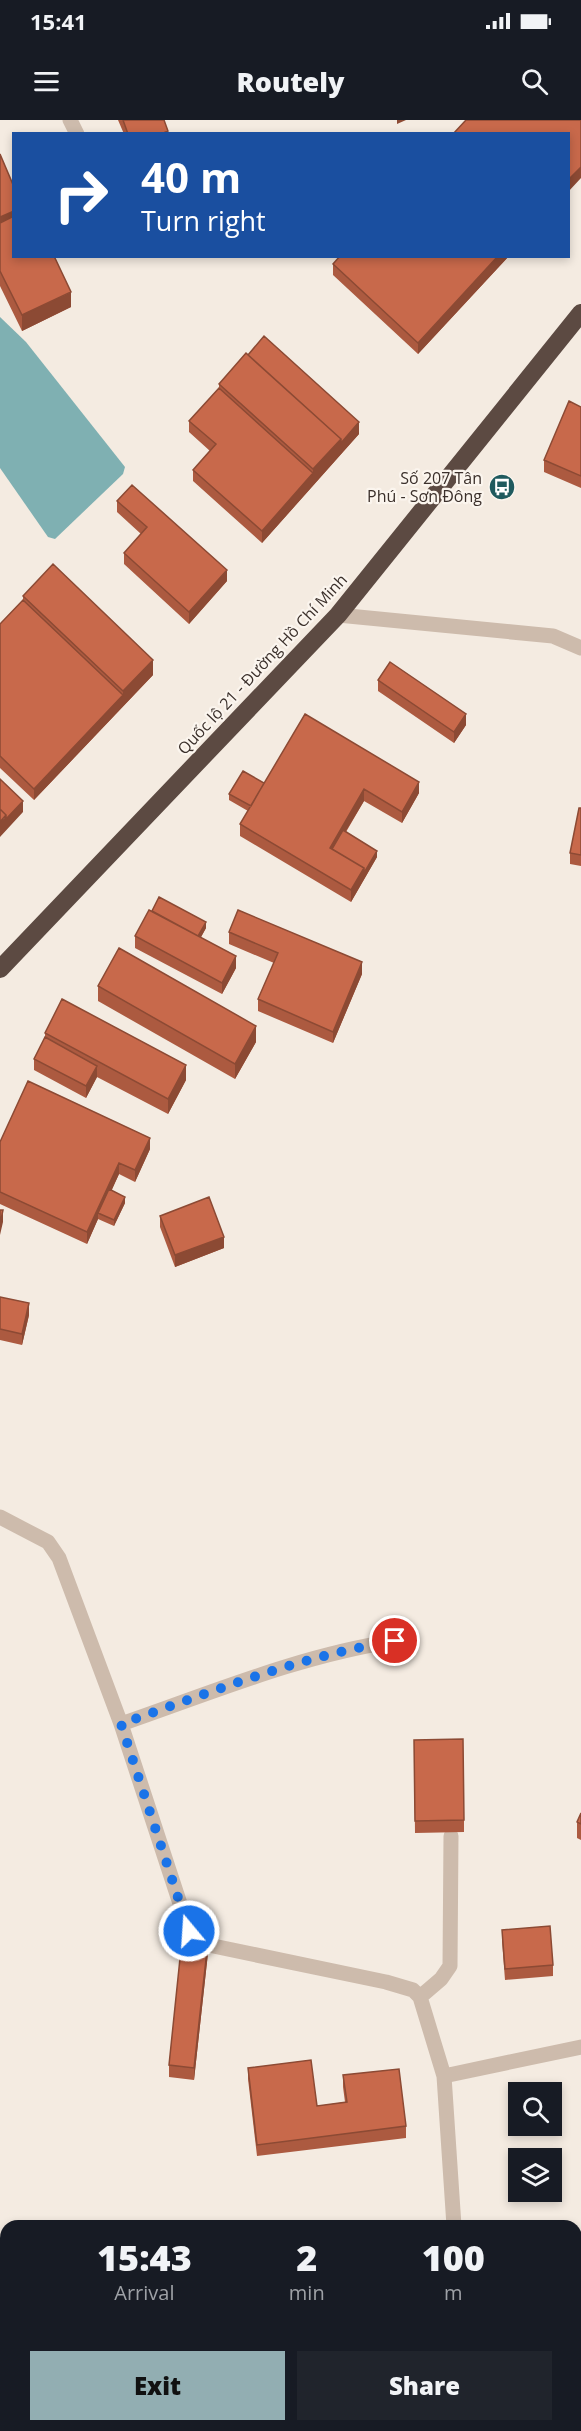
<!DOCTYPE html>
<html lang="en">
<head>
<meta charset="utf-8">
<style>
	:root { --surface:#171b24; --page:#20242c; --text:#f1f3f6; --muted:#9ea1a6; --accent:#92aeb2 }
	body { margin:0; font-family:"Open Sans",sans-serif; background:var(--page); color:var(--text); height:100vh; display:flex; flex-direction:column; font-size:22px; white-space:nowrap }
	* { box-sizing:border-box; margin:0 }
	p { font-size:20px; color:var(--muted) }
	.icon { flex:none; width:33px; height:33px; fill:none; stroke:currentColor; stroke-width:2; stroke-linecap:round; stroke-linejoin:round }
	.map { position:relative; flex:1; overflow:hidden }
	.panel { position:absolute; left:0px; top:2100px; width:582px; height:212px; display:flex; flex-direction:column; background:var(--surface); border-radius:18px 18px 0 0; box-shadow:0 3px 9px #0003 }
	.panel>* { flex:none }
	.top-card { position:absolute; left:12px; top:12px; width:558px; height:126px; border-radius:0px; box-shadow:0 3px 9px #0003; background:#1a4fa0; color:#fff; overflow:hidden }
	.buttons { position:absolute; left:508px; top:1962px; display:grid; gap:12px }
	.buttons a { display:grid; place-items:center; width:54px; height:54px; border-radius:0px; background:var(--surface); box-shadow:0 3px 9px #0003; font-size:30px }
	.pin { position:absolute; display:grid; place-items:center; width:51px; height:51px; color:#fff; margin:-26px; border:3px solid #fff; border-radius:50%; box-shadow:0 2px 6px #0007 }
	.me { position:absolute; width:66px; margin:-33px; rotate:342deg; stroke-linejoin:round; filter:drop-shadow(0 0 4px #0008) }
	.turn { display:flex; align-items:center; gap:21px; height:126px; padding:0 30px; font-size:27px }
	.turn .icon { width:78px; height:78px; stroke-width:2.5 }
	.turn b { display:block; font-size:42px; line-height:51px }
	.eta { display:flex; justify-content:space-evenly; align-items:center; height:102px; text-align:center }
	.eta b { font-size:36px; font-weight:800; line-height:42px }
	.cta { display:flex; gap:12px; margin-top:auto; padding:12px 30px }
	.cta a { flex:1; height:69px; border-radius:0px; background:var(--accent); color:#111; font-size:24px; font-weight:800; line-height:69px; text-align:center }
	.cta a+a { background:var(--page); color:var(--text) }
	.status { display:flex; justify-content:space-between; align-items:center; height:42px; padding:0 30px; background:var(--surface); direction:ltr }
	.status svg { height:16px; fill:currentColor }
	header { display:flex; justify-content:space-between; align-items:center; height:78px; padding:0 30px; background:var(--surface); font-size:27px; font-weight:800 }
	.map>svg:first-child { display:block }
	.water { fill:#7fb0b2 }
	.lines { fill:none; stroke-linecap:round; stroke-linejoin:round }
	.minor { stroke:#cdbbac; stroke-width:15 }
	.highway { stroke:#5c4a42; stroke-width:18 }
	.wall { fill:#ac5a40 }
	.shaded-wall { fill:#8c4a34 }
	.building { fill:#c8694b; stroke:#8c4a34; stroke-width:1.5 }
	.route { stroke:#1a73e8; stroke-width:10; stroke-dasharray:0 18 }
	.labels { text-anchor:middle; stroke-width:4.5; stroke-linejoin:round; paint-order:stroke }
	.poi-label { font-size:16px; fill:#3b302b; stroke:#fbf5ee; text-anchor:end }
	.street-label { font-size:16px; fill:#3b302b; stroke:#fbf5ee }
</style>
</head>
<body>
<div class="status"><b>15:41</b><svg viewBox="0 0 49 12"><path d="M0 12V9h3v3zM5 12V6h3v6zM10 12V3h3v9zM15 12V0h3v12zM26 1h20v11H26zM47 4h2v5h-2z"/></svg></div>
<header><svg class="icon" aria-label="menu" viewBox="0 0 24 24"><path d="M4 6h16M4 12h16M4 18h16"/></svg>Routely<svg class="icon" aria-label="search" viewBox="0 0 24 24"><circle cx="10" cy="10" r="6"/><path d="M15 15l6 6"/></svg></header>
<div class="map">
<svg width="581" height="2311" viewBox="0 0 581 2311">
	<rect width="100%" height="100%" fill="#f4ebe1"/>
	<path class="water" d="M0,197L26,222L125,347L123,354L55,419L48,417L0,348Z"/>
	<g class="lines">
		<path class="minor" d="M70,0L77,14
			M338,495L553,516L581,528
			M0,1397L48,1422L59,1438L121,1604L189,1811L199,1823L386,1862L413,1870L420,1877L444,1956L581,1927
			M121,1604C211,1573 301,1535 395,1521
			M420,1877L441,1859L450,1846L451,1716
			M444,1956L454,2106
			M195,2306L197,2311
			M489,2306L491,2311"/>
		<path class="highway" d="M0,849L338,495L581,193"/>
	</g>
	<path class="wall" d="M118,0H164L168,14H124Z
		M0,34L14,136L71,187L22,211L0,166Z
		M509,136L418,234L333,155V144Z
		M219,264L359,314L262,423L193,361V350L210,331L189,312V301L219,268Z
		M581,287V368L544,352V340Z
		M117,381L227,461L189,504L124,444V433L141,414L117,392Z
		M23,476L153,555L34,680L0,648V504L23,480Z
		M378,560L466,605L454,623L378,571Z
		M264,663L419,673L402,703L364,681L346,712L377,737L351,782L240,716V704L248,691L229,680V674Z
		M581,688V746L570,744V733Z
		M152,791L206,808L201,817L236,848L222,874L135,828V816Z
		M229,812L362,854L333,923L258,891V879L274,843L229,824Z
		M98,866L256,922L235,959L98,881Z
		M45,913L186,960L168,994L97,957L86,978L34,950V939L45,917Z
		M0,1022L150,1029L135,1062L119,1054L111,1071L125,1083L114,1106L98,1099L87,1124L0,1084Z
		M160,1096L224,1128L175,1147L160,1107Z
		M0,1177L29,1195L22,1225L0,1220Z
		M414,1620L464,1700V1712L415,1713Z
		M581,1693V1720L577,1718V1702Z
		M502,1810L553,1845V1856L505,1860L502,1821Z
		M208,1833L194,1960L169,1957V1945Z
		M248,1948L317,1986L345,1982L343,1967V1955L406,2006V2018L257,2036L248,1959Z
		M259,2306H315L316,2311H261Z"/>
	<path class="shaded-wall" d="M397,0H406L397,4Z
		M581,47V58L568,72V60Z
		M14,91V107L0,112V97Z
		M498,136H509L418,234V223Z
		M71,172V187L22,211V195Z
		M359,302V314L262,423V411L313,353V349L341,319Z
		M227,450V461L189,504V492Z
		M153,540V555L34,680V669L123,575V571Z
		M466,594V605L454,623V612Z
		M419,662V673L402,703V692Z
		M364,669V681L332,734L330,728Z
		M23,681V692L0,717V702Z
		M377,731V737L351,782V770L364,748Z
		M206,802V808L196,826V820Z
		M236,836V848L222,874V863Z
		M362,842V854L333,923V912Z
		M256,906V922L235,959V944Z
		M186,945V960L168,994V979Z
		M97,946V957L86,978V966Z
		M150,1018V1029L135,1062V1050Z
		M119,1043V1054L101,1094L98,1093V1099L87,1124V1112Z
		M125,1077V1083L114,1106V1100Z
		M3,1090V1102L0,1115V1104Z
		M224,1117V1128L175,1147V1135Z
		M29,1183V1195L22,1225V1214Z
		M208,1821V1833L194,1960V1948Z"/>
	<path class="building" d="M123,0H164L168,11L161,14H128Z
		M466,0H581V47L568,60V14H453Z
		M0,34L14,67V91L0,97Z
		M14,96V136H54L71,172L22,195L0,151V103Z
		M340,136H498L418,223L333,144Z
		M264,216L359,302L341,323V319L248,235Z
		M246,233L341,319L313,349L219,264Z
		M219,268L313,353L262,411L193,350L216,324L189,301Z
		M569,281L581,287V356L544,340Z
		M132,365L227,450L189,492L124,433L147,407L117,381Z
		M53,444L153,540L123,571L23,476Z
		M23,480L123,575L34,669L0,636V504Z
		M390,542L466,594L454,612L378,560Z
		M305,594L419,662L402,692L364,669L330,728L364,748L351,770L240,704Z
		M243,651L264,663L251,686L229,674Z
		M0,659L23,681L6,699V695L0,689Z
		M579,688H581V735L570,733Z
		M0,689L6,695L0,702Z
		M343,710L377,731L364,753V748L332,729Z
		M159,777L206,802L198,816L152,791Z
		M149,790L236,836L222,863L135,816Z
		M238,790L362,842L333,912L258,879L278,833L229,812Z
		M119,828L256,906L235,944L98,866Z
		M62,879L186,945L168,979L45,913Z
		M45,917L97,946L86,966L34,939Z
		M28,961L150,1018L135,1050L119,1043L87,1112L0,1072V1022Z
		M109,1069L125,1077L114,1100L98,1093Z
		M209,1077L224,1117L175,1135L160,1096Z
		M0,1090H3L0,1104Z
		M0,1177L29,1183L22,1214L0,1209Z
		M463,1619L464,1700L415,1701L414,1620Z
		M581,1693V1704L577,1702Z
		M550,1806L553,1845L505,1849L502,1810Z
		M182,1819L208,1821L194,1948L169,1945Z
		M311,1940L317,1986L347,1982L343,1955L399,1949L406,2006L257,2025L248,1948Z
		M262,2306H315L316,2311H264Z"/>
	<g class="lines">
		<path class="route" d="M189,1811L121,1604C211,1572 301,1536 395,1521"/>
	</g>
	<defs>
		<symbol id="bus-disc" viewBox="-11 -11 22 22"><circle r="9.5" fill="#1f5a5e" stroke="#fbf5ee"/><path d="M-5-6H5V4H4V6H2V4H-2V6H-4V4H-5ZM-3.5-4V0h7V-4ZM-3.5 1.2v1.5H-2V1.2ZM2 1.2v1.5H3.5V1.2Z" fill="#fff"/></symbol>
	</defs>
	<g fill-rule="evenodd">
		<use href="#bus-disc" x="487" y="352" width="30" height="30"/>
	</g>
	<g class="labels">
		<g class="poi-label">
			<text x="482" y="364">Số 207 Tân<tspan x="482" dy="18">Phú - Sơn Đông</tspan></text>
		</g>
		<g class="street-label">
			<text transform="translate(262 544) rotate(-47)" y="6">Quốc lộ 21 - Đường Hồ Chí Minh</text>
		</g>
	</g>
</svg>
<div class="buttons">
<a><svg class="icon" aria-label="search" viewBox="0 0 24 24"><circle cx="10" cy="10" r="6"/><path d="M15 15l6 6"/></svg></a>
<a><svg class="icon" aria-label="layers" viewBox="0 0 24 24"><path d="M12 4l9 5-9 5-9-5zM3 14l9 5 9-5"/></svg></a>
</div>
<div class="pin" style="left:395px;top:1521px;background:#d93025"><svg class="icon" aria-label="arrive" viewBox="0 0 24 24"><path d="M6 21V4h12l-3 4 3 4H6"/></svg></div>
<svg class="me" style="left:189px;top:1811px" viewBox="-20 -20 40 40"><circle r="17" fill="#1a73e8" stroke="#fff" stroke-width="3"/><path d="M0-11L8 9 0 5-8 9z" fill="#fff"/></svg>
<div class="top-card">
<div class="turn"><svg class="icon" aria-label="right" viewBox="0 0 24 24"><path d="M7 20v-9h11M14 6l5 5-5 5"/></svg><div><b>40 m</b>Turn right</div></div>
</div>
<section class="panel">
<div class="eta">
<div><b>15:43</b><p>Arrival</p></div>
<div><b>2</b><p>min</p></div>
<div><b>100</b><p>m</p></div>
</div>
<div class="cta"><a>Exit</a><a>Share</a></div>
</section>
</div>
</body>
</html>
